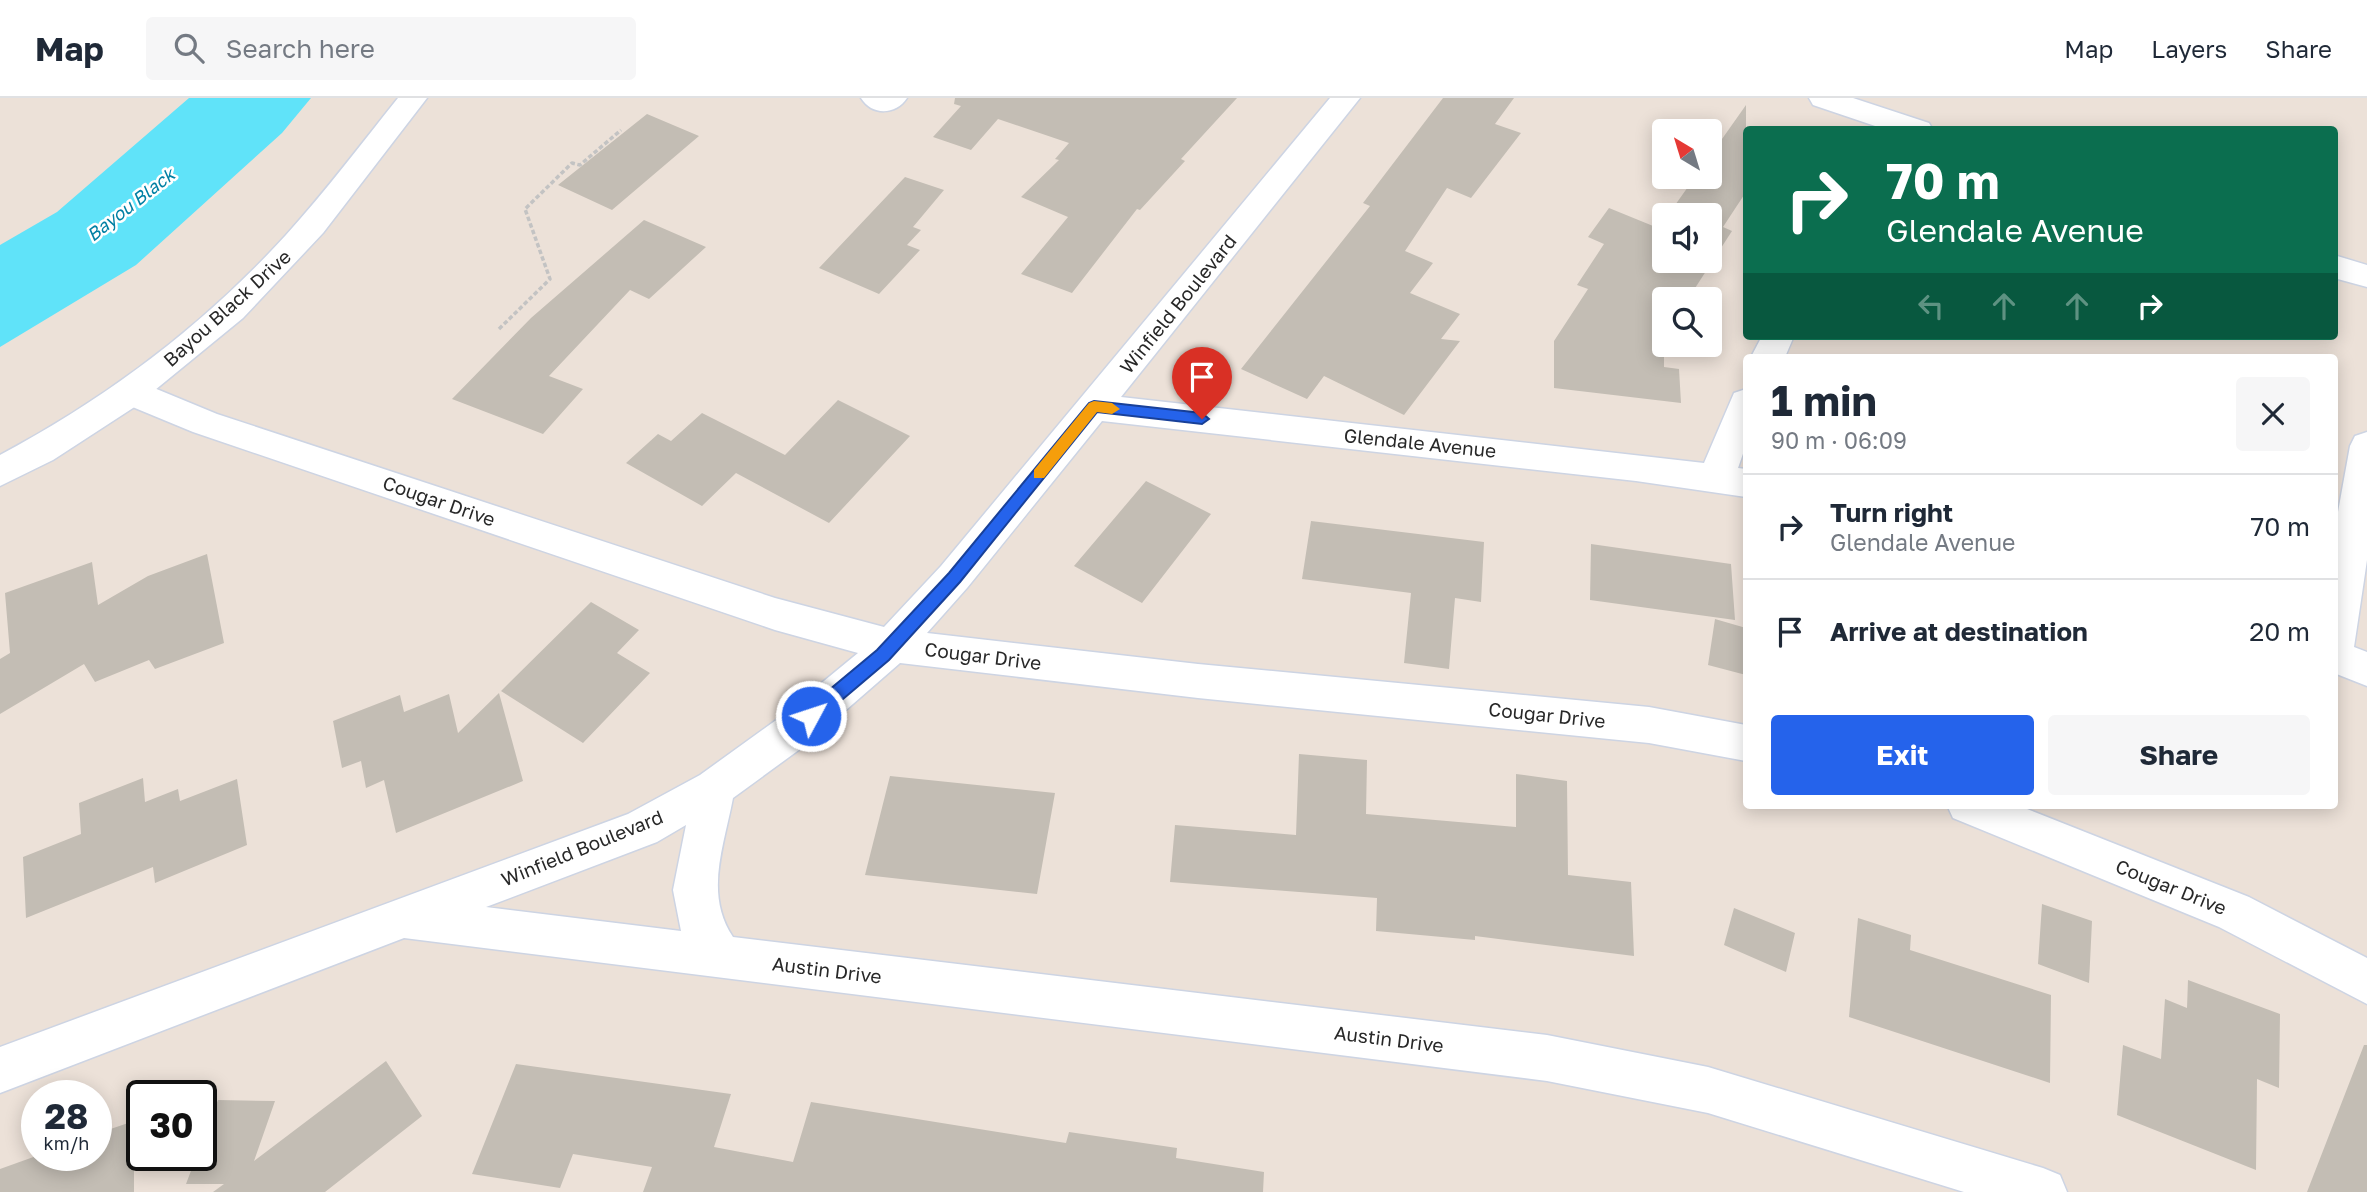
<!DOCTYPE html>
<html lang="en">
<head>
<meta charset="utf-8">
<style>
	:root { --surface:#fff; --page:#f6f6f7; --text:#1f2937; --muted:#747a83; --line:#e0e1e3; --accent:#2563eb }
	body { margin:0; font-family:"Golos Text",sans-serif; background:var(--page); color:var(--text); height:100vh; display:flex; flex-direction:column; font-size:26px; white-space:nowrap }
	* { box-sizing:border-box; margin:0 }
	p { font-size:23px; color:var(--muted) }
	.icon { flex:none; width:38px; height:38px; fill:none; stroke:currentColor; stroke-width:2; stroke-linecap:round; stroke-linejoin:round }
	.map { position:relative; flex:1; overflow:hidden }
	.panel { position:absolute; left:1743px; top:256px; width:595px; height:455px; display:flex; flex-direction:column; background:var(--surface); border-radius:7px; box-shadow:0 4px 18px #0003 }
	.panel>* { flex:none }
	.hud { position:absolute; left:1743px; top:28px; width:595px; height:214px; border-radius:7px; box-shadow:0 4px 18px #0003; background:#0b6e4f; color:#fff; overflow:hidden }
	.needle { width:46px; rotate:322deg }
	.controls { position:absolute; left:1652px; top:21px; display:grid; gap:14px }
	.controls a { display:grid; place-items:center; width:70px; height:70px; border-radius:7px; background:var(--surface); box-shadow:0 4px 18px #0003; font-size:35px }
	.speed { position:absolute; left:21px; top:982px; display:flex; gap:14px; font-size:35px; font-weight:700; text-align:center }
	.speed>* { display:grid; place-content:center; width:91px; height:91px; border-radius:50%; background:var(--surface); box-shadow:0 4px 18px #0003; line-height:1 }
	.speed small { font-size:18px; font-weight:400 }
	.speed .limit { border:4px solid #111; border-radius:10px; background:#fff; color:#111 }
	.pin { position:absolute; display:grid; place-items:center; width:60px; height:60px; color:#fff; margin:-72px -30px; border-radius:50% 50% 50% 0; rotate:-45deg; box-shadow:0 0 7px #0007 }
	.pin .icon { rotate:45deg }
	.me { position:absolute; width:77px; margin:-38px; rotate:50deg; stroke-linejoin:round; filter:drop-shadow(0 0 5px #0008) }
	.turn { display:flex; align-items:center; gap:24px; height:147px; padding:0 28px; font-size:32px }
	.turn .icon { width:91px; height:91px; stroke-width:2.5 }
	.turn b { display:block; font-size:49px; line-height:60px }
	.lanes { display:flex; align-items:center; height:66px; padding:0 28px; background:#0003; justify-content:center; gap:35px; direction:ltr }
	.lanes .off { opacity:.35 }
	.round { display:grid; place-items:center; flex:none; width:74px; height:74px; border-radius:7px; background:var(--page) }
	.head { display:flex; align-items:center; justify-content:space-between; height:119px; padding:0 28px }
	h1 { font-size:42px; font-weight:700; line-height:52px }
	.cta { display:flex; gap:14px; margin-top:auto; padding:14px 28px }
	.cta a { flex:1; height:80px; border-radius:7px; background:var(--accent); color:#fff; font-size:28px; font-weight:700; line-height:80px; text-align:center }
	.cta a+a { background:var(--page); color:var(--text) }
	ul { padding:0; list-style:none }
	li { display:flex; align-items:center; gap:21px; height:105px; padding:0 28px; border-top:2px solid var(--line) }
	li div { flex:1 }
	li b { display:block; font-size:26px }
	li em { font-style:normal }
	header { display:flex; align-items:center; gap:42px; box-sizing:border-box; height:98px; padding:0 35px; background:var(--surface); border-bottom:2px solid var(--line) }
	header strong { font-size:33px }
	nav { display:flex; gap:38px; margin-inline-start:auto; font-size:24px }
	.search { width:490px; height:63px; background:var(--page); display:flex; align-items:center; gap:18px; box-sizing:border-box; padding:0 24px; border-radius:7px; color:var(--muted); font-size:26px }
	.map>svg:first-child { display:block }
	.water { fill:#60e3f9 }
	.building { fill:#c3bdb4 }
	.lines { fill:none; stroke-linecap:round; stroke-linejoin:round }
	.street-casing { stroke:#cdd4e3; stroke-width:3 }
	.secondary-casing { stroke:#cdd4e3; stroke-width:3 }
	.path { stroke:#c3c3c3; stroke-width:3.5; stroke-dasharray:4.5 2.5; stroke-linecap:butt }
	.street { fill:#fff; fill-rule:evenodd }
	.secondary { fill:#fff; fill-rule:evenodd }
	.route { fill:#2563eb; stroke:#184099; stroke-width:2 }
	.slow { fill:#f59e0b }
	.labels { text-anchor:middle; stroke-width:5; stroke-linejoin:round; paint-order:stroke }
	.far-water-label { font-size:18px; font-style:italic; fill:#0180a4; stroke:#fff }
	.street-label { font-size:19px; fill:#282828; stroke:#fff }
</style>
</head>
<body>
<header>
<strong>Map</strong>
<div class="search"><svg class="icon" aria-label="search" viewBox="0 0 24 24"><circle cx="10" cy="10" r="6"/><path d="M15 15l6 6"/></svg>Search here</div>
<nav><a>Map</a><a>Layers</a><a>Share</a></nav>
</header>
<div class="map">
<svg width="2367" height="1094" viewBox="0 0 2367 1094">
	<rect width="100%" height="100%" fill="#ece1d8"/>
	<path class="water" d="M189,0H311L282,35L136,167L0,249V147L57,114Z"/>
	<path class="building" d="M955,0H1237L1181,61L1185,63L1140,112L1137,111L1072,195L1021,176L1068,119L1021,99L1059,62L1055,61L1069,45L998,21L971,52L933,39L961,8L954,6Z
		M1443,0H1514L1495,26L1521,35L1471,100L1447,90L1405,153L1433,165L1410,195L1460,216L1441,241L1460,243L1404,317L1324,278L1307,301L1241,271L1370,108L1363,105Z
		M1746,7V94L1723,129L1732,133L1688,201H1664V269L1679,271L1681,305L1554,290V243L1588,191L1577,187L1604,146L1588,139L1609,110L1658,130L1664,122V163H1710V117H1668L1695,79H1710V58Z
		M647,16L699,38L612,112L558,87Z
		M905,79L944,92L913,129L921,132L907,147L920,152L879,196L819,170Z
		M644,122L706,149L649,201L630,192L549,278L583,291L543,336L452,301L531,220Z
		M838,302L910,338L829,425L736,375L702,408L626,365L658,336L671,343L702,315L785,357Z
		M1146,383L1211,416L1142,505L1074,468Z
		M1311,423L1484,444L1481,504L1455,500L1449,571L1404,565L1411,495L1302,481Z
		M1591,446L1731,466L1735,522L1590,502Z
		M207,456L224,545L155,571L149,562L95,584L84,566L0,616V561L10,555L5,495L92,464L98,507L148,478Z
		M591,504L639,532L617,555L650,575L583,645L501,593Z
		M1715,521L1746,530V577L1708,567Z
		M499,595L523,683L396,735L384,682L366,690L361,663L342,670L333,623L400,597L404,614L449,596L458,635Z
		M1299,656L1367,662L1366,716L1516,729V676L1567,683L1568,777L1631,784L1634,858L1475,838V842L1376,833L1377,800L1170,784L1175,727L1296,737Z
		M890,678L1055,695L1037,796L865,777Z
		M143,680L145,704L178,691L180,703L237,681L247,747L155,785L153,769L26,820L23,759L81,736L79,705Z
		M2042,806L2092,823L2089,885L2038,866Z
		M1734,810L1795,835L1786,874L1724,847Z
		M1858,820L1911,837L1910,852L2051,897L2050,985L1849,919Z
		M2188,882L2280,916L2279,990L2257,981L2256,1072L2117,1017L2123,947L2161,961L2165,901L2187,910Z
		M2364,947H2367V1094H2307Z
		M386,963L422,1018L325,1094H213L224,1086H186L197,1057H201V1045L218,1002L275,1003L254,1063Z
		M516,966L731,996L714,1049L793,1064L811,1004L1066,1045L1069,1034L1177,1050L1176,1060L1264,1074L1263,1094H643L652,1069L573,1056L560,1090L472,1076Z
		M134,1023V1094H0V1071L39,1057H96V1036Z"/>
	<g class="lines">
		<defs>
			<path id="street" d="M861,0H907C896,17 872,18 861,0Z
				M1330,0H1360L1121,299L1704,365L1734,295L1746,291V347L1738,370L1746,371V399L1636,383L1102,323L967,490L927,535L1198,566L1649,609L1746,627V663L1649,645L1198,600L900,565L807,646L733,700C724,748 704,796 733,839L1547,937L1708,969L2043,1070L2060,1077L2067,1094H1964L1708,1015L1547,983L404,840L0,995V949L628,716L700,677L779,620L858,555L775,532L193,334L118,303L113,294L118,285L130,281L142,285L217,316L775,500L884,529L941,468ZM686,727L673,792L681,833L486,809L657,744Z
				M1809,0H1853L1929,25L1933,32H1887L1813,7Z
				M2334,157L2367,167V189L2334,180Z
				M1762,238H1794L1785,259H1751Z
				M2367,334V462L2354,549L2367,554V588L2334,575V436L2350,348L2355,338Z
				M1947,707H2017L2249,799L2367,860V906L2219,829L1953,720Z"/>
			<path id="secondary" d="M398,0H427L323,135L243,220L133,310L53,362L0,388V357C107,300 204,227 286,137C326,93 361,46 398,0Z"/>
		</defs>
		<use href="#street" class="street-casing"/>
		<use href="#secondary" class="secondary-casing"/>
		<path class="path" d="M499,231L550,181L525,111L572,65L580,67L621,32"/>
		<use href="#street" class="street"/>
		<use href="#secondary" class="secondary"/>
	</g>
	<path class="route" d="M1094,303L1202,315L1209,321L1202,326L1097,314L960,484L889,562L817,623H805V612L877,552L949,475L1089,305Z"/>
	<path class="slow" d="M1094,303L1112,305L1120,311L1112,316L1097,314L1044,380H1034V372L1089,305Z"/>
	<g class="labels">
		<g class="far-water-label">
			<text transform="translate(131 107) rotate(-38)" y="6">Bayou Black</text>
		</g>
		<g class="street-label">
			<text transform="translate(1178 206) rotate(-51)" y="7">Winfield Boulevard</text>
			<text transform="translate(227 210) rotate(-42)" y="7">Bayou Black Drive</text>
			<text transform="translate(1420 345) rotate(6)" y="7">Glendale Avenue</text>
			<text transform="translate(439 403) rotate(19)" y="7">Cougar Drive</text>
			<text transform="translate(983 558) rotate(7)" y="7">Cougar Drive</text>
			<text transform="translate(1547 617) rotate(6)" y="7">Cougar Drive</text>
			<text transform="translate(582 750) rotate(-22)" y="7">Winfield Boulevard</text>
			<text transform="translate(2171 789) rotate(22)" y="7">Cougar Drive</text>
			<text transform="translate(827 872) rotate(7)" y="7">Austin Drive</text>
			<text transform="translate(1389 941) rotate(7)" y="7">Austin Drive</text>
		</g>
	</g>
</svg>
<div class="controls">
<a><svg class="needle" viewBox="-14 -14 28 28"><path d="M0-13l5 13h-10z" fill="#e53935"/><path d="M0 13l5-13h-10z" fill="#747a83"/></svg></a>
<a><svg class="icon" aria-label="sound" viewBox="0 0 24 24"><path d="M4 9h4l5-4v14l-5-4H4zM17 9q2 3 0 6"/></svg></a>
<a><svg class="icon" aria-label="search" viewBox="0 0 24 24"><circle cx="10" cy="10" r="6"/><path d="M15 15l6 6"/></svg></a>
</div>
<div class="speed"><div>28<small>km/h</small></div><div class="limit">30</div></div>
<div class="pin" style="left:1202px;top:321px;background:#d93025"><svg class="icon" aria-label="arrive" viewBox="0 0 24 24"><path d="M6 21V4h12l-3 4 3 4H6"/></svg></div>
<svg class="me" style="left:811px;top:618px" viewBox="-20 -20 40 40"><circle r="17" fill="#2563eb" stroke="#fff" stroke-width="3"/><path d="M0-11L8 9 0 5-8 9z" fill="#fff"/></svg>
<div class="hud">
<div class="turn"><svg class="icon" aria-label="right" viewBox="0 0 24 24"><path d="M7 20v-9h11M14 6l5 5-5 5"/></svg><div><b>70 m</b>Glendale Avenue</div></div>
<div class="lanes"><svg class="icon off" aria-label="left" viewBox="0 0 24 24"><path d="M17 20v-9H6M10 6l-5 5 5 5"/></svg><svg class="icon off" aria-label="ahead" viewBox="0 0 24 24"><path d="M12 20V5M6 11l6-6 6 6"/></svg><svg class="icon off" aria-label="ahead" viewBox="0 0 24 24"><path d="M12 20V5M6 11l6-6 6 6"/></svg><svg class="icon" aria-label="right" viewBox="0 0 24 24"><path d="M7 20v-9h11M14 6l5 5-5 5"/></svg></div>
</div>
<section class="panel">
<div class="head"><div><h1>1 min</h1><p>90 m · 06:09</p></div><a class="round"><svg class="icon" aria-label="close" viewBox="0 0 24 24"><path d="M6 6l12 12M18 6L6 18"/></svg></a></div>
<ul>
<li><svg class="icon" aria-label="right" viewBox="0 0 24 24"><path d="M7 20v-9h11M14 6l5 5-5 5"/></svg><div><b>Turn right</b><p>Glendale Avenue</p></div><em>70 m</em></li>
<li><svg class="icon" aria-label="arrive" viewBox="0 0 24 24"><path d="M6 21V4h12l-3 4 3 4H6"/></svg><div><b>Arrive at destination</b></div><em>20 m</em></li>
</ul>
<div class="cta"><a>Exit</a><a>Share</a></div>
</section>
</div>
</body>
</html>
